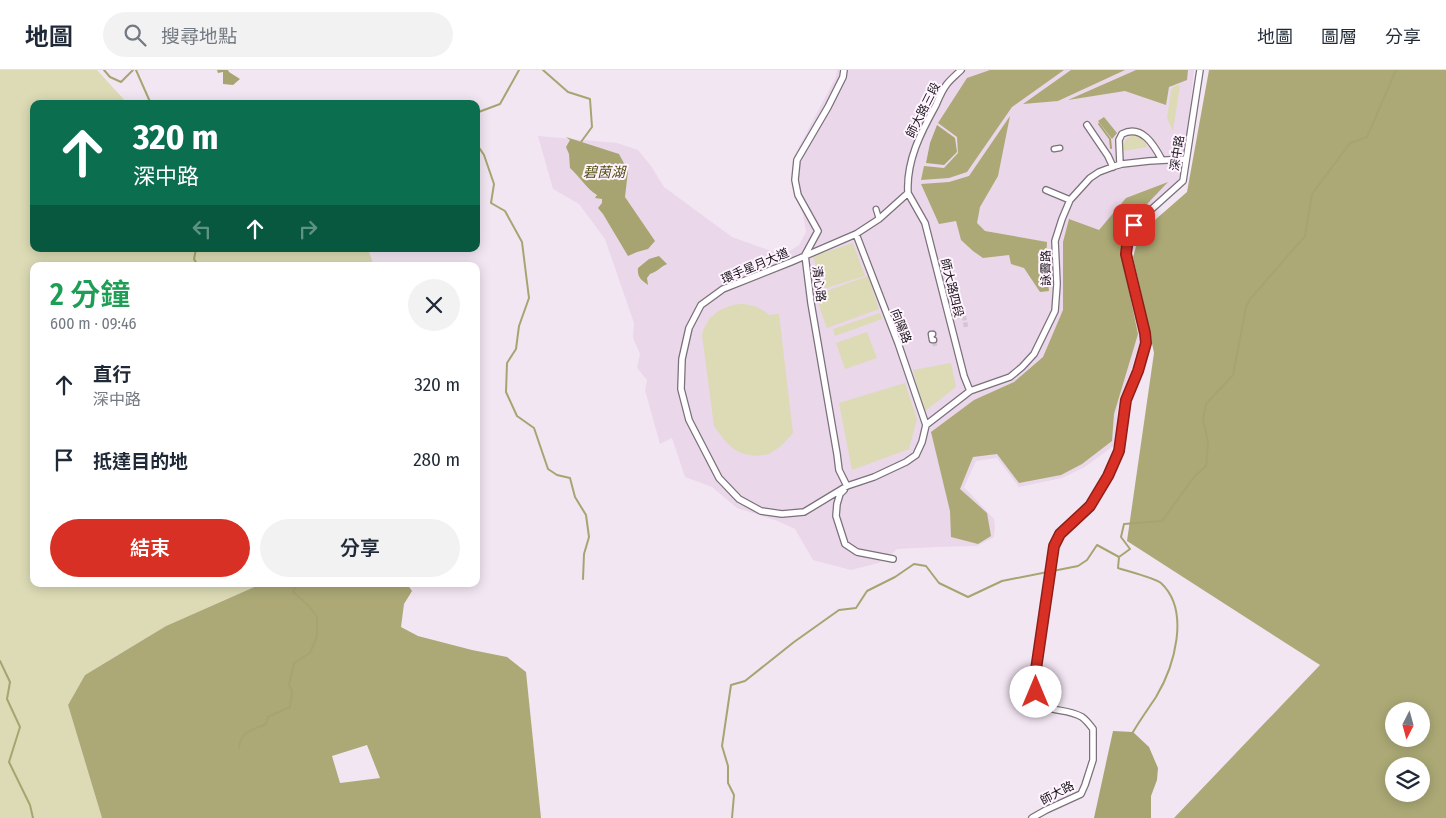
<!DOCTYPE html>
<html lang="zh-TW">
<head>
<meta charset="utf-8">
<style>
	:root { --surface:#fff; --page:#f2f2f3; --text:#1f2937; --muted:#747a83; --line:#e0e1e3; --accent:#d93025 }
	body { margin:0; font-family:"Fira Sans Condensed","Noto Sans TC",sans-serif; background:var(--page); color:var(--text); height:100vh; display:flex; flex-direction:column; font-size:19px; white-space:nowrap }
	* { box-sizing:border-box; margin:0 }
	p { font-size:16px; color:var(--muted) }
	.icon { flex:none; width:28px; height:28px; fill:none; stroke:currentColor; stroke-width:2; stroke-linecap:round; stroke-linejoin:round }
	.map { position:relative; flex:1; overflow:hidden }
	.side { position:absolute; left:30px; top:192px; width:450px; height:325px; display:flex; flex-direction:column; background:var(--surface); border-radius:10px; box-shadow:0 2px 12px #0003 }
	.side>* { flex:none }
	.hud { position:absolute; left:30px; top:30px; width:450px; height:152px; border-radius:10px; box-shadow:0 2px 12px #0003; background:#0b6e4f; color:#fff; overflow:hidden }
	.needle { width:32px; rotate:186deg }
	.buttons { position:absolute; left:1385px; top:632px; display:grid; gap:10px }
	.buttons a { display:grid; place-items:center; width:45px; height:45px; border-radius:50%; background:var(--surface); box-shadow:0 2px 12px #0003; font-size:25px }
	.pin { position:absolute; display:grid; place-items:center; width:42px; height:42px; color:#fff; margin:-21px; border-radius:10px; box-shadow:0 2px 8px #0006 }
	.me { position:absolute; width:55px; margin:-28px; rotate:0deg; stroke-linejoin:round; filter:drop-shadow(0 0 4px #0008) }
	.turn { display:flex; align-items:center; gap:18px; height:105px; padding:0 20px; font-size:22px }
	.turn .icon { width:65px; height:65px; stroke-width:2.5 }
	.turn b { display:block; font-size:35px; line-height:42px }
	.lanes { display:flex; align-items:center; height:48px; padding:0 20px; background:#0003; justify-content:center; gap:25px; direction:ltr }
	.lanes .off { opacity:.35 }
	.round { display:grid; place-items:center; flex:none; width:52px; height:52px; border-radius:26px; background:var(--page) }
	.summary { display:flex; align-items:center; justify-content:space-between; height:85px; padding:0 20px }
	h1 { font-size:30px; font-weight:600; line-height:38px; color:#1e9e55 }
	.cta { display:flex; gap:10px; margin-top:auto; padding:10px 20px }
	.cta a { flex:1; height:58px; border-radius:30px; background:var(--accent); color:#fff; font-size:20px; font-weight:600; line-height:58px; text-align:center }
	.cta a+a { background:var(--page); color:var(--text) }
	ul { padding:0; list-style:none }
	li { display:flex; align-items:center; gap:15px; height:75px; padding:0 20px }
	li div { flex:1 }
	li b { display:block; font-size:19px }
	li em { font-style:normal }
	header { display:flex; align-items:center; gap:30px; box-sizing:border-box; height:70px; padding:0 25px; background:var(--surface); border-bottom:1px solid var(--line) }
	header strong { font-size:24px }
	nav { display:flex; gap:28px; margin-inline-start:auto; font-size:18px }
	.search { width:350px; height:45px; background:var(--page); display:flex; align-items:center; gap:12px; box-sizing:border-box; padding:0 18px; border-radius:28px; color:var(--muted); font-size:19px }
	.map>svg:first-child { display:block }
	.built { fill:#ead7e9 }
	.green { fill:#dcdbb5 }
	.forest { fill:#aca976; fill-rule:evenodd }
	.water { fill:#a7a471 }
	.lines { fill:none; stroke-linecap:round; stroke-linejoin:round }
	.stream { stroke:#a7a471; stroke-width:2 }
	.pedestrian-tunnel { stroke:#d2c6d2; stroke-width:4.5; stroke-dasharray:4.5 2; stroke-linecap:butt }
	.pedestrian-casing { stroke:#7b707b; stroke-width:7 }
	.minor-casing { stroke:#7b707b; stroke-width:8 }
	.pedestrian { stroke:#fff; stroke-width:4.5 }
	.minor { stroke:#fff; stroke-width:5.5 }
	.route-casing { stroke:#8d1f18; stroke-width:12 }
	.route { stroke:#d93025; stroke-width:9 }
	.labels { text-anchor:middle; stroke-width:4; stroke-linejoin:round; paint-order:stroke }
	.street-label { font-size:12px; fill:#171317; stroke:#fff4ff }
	.water-label { font-size:14px; font-style:italic; fill:#514c0e; stroke:#fff4ff }
</style>
</head>
<body>
<header>
<strong>地圖</strong>
<div class="search"><svg class="icon" aria-label="search" viewBox="0 0 24 24"><circle cx="10" cy="10" r="6"/><path d="M15 15l6 6"/></svg>搜尋地點</div>
<nav><a>地圖</a><a>圖層</a><a>分享</a></nav>
</header>
<div class="map">
<svg width="1446" height="748" viewBox="0 0 1446 748">
	<rect width="100%" height="100%" fill="#f3e6f3"/>
	<path class="built" d="M837,0H1194L1186,77L1178,111L1134,151L1126,163L1124,183L1127,199L1142,266L1117,342L1116,374L1085,397L1062,408L1019,417L997,388L976,391L964,417L994,449L995,457L994,467L977,476L936,477L897,479L888,488L878,493L851,500L813,490L795,459L775,450L737,438L712,417L685,407L672,368L660,374L645,320L647,310L637,298L640,284L633,268L634,253L605,169L579,134L553,119L538,66L617,73L638,80L651,96L664,117L732,167L777,183L788,182L799,175L806,162L803,144L792,116L794,86L836,7Z"/>
	<path class="green" d="M0,0H97L128,34H34V179H368L374,196H34V514H261L166,556L85,605L68,635L102,748H0Z
		M1180,15L1173,61L1167,48L1171,21L1174,16Z
		M1134,65C1142,66 1145,70 1147,77L1124,81C1122,73 1126,67 1134,65Z
		M853,173L865,206L823,219L813,186Z
		M868,206L879,239L827,258L815,225Z
		M740,234C750,234 762,238 769,245L779,244L793,363L781,376L769,384L757,386L744,384L735,380L726,372L714,356L702,265C708,244 721,237 740,234Z
		M880,243L882,249L835,266L833,259Z
		M867,262L877,288L845,299L836,273Z
		M951,293L956,317L924,342L913,300Z
		M905,313L917,349L909,379L852,400L839,333Z"/>
	<path class="forest" d="M990,0H1064L1012,37L967,102L949,108L921,110L924,96L944,98L958,83L957,67L938,53L967,8Z
		M1071,0H1125L1058,31L1023,34Z
		M1136,0H1188L1187,10L1169,17L1166,35L1125,21L1068,30Z
		M1209,0H1446V748H1174L1320,595L1127,471L1154,283L1141,222L1133,187L1140,163L1187,122ZM1421,641V669H1394V641ZM1421,696V724H1394V696Z
		M1010,46L998,106L980,137L977,153L985,161L1047,172L1046,192L1049,221L1040,222L1024,198L1011,194L1009,185L983,188L973,181L961,170L956,151L939,154L921,114L949,112L969,106Z
		M1104,47L1117,63L1112,69L1098,51Z
		M1168,112L1131,151L1122,169L1121,183L1138,264L1114,344L1112,371L1082,394L1061,405L1019,413L997,384L973,387L960,419L987,443L991,466L978,474L951,467L950,441L931,362L974,330L1014,312L1043,287L1063,240V172L1069,149L1099,160L1126,128Z
		M261,514H407L412,521L404,534L401,557L418,566L472,580L507,587L526,602L541,748H102L68,635L85,605L166,556ZM367,675L380,708L340,713L332,686Z"/>
	<path class="water" d="M217,0H228L229,2L240,9L233,15L223,14V2L218,3Z
		M937,55L955,68L957,82L944,95L926,93L930,73Z
		M566,67L619,84L628,101L625,127L655,171L648,179L637,182L628,186L603,144L598,138L602,133V129L595,128L597,125C587,119 579,106 570,98L569,84L566,77L570,70Z
		M659,186L667,194C660,197 657,202 650,204L647,208L648,215C641,210 637,207 638,198L649,189Z
		M1113,661L1133,662L1149,677L1158,698L1157,710L1151,726V748H1094Z"/>
	<g class="lines">
		<path class="stream" d="M104,0L110,7L121,12L133,0
			M136,0L151,34
			M543,0L568,22L590,29L592,57L581,72
			M476,43L500,34L519,0
			M1099,54L1110,69L1111,78
			M476,73L484,85L494,114L491,133L505,141L522,172L529,228L519,256L516,279L507,293L506,322L517,346L534,358L548,399L557,405L570,408L575,427L586,445L589,467L584,484L583,509
			M196,179L194,189L198,196
			M1119,487L1118,498C1127,501 1155,508 1161,513C1191,541 1174,597 1156,627C1148,639 1140,650 1133,662
			M0,591L10,612L7,629L20,657L9,692L30,735L33,748
			M239,678C241,661 252,660 266,654L268,647L290,637L292,622L289,615L294,593L310,583L317,566V547L308,535L293,522L297,514
			M732,748L734,725L728,713V696L722,676L731,615L745,611L794,572L839,540L856,538L867,521L895,507L914,494L926,496L939,513L968,527L1002,511L1078,496L1087,490L1097,475L1119,487L1130,479L1121,467L1124,454L1162,451L1194,407L1206,396L1208,372L1203,350L1206,334L1233,305L1246,237L1251,228L1305,166L1312,124L1350,73L1367,67L1396,0"/>
		<path class="pedestrian-tunnel" d="M964,246L966,257
			M932,260L935,276"/>
		<defs>
			<path id="pedestrian" d="M1054,79L1060,78
				M876,139L879,149
				M933,264H931L932,270H934"/>
			<path id="minor" d="M844,0L843,7L828,37L797,90L795,110L798,125L818,161L805,185L811,233L837,384L839,400L847,416
				M961,0C956,5 951,9 947,14C942,20 939,28 936,35C921,62 906,91 908,123L925,153L964,306L970,321
				M1087,55L1108,86L1113,97
				M1120,94L1119,70L1122,64C1142,54 1154,75 1162,90
				M1046,120L1070,130
				M908,123L879,149L856,164L791,192L723,219L701,235L689,258L682,289L681,319L689,350L719,408L739,429L761,441L782,444L804,442L847,416L874,407L906,392L916,385L922,372L926,355L970,321L1010,307L1022,297L1034,284L1055,241L1057,214L1055,171L1062,149L1070,130L1090,108L1099,102L1115,96L1122,94L1149,91L1186,89
				M856,164L898,273L926,355
				M844,420L840,424L837,434L836,446L845,474L857,482L893,489
				M1032,748L1046,740L1081,724L1085,715L1093,690V659C1090,655 1086,650 1082,647C1058,634 1044,650 1034,613L1054,476L1060,464L1090,436L1107,405L1119,381L1126,330L1138,301L1146,273L1145,263L1126,184L1128,167L1134,155L1183,111L1200,0"/>
		</defs>
		<use href="#pedestrian" class="pedestrian-casing"/>
		<use href="#minor" class="minor-casing"/>
		<use href="#pedestrian" class="pedestrian"/>
		<use href="#minor" class="minor"/>
	</g>
	<g class="lines">
		<defs>
			<path id="route" d="M1036,622L1034,613L1054,476L1060,464L1090,436L1108,406L1119,381L1126,330L1138,301L1146,273L1145,263L1126,184L1128,168L1134,155"/>
		</defs>
		<use href="#route" class="route-casing"/>
		<use href="#route" class="route"/>
	</g>
	<g class="labels">
		<g class="street-label">
			<text transform="translate(923 40) rotate(-63)" y="4">師大路三段</text>
			<text transform="translate(1177 83) rotate(-81)" y="4">深中路</text>
			<text transform="translate(755 196) rotate(-23)" y="4">環手星月大道</text>
			<text transform="translate(1046 198) rotate(-91)" y="4">詠霽路</text>
			<text transform="translate(819 214) rotate(83)" y="4">清心路</text>
			<text transform="translate(952 218) rotate(76)" y="4">師大路四段</text>
			<text transform="translate(901 256) rotate(69)" y="4">向陽路</text>
			<text transform="translate(1057 723) rotate(-28)" y="4">師大路</text>
		</g>
		<g class="water-label">
			<text x="604" y="107">碧茵湖</text>
		</g>
	</g>
</svg>
<div class="buttons">
<a><svg class="needle" viewBox="-14 -14 28 28"><path d="M0-13l5 13h-10z" fill="#e53935"/><path d="M0 13l5-13h-10z" fill="#747a83"/></svg></a>
<a><svg class="icon" aria-label="layers" viewBox="0 0 24 24"><path d="M12 4l9 5-9 5-9-5zM3 14l9 5 9-5"/></svg></a>
</div>
<div class="pin" style="left:1134px;top:155px;background:#d93025"><svg class="icon" aria-label="arrive" viewBox="0 0 24 24"><path d="M6 21V4h12l-3 4 3 4H6"/></svg></div>
<svg class="me" style="left:1036px;top:622px" viewBox="-20 -20 40 40"><circle r="19" fill="#fff"/><path d="M0-13L10 11 0 6-10 11z" fill="#d93025"/></svg>
<div class="hud">
<div class="turn"><svg class="icon" aria-label="ahead" viewBox="0 0 24 24"><path d="M12 20V5M6 11l6-6 6 6"/></svg><div><b>320 m</b>深中路</div></div>
<div class="lanes"><svg class="icon off" aria-label="left" viewBox="0 0 24 24"><path d="M17 20v-9H6M10 6l-5 5 5 5"/></svg><svg class="icon" aria-label="ahead" viewBox="0 0 24 24"><path d="M12 20V5M6 11l6-6 6 6"/></svg><svg class="icon off" aria-label="right" viewBox="0 0 24 24"><path d="M7 20v-9h11M14 6l5 5-5 5"/></svg></div>
</div>
<section class="side">
<div class="summary"><div><h1>2 分鐘</h1><p>600 m · 09:46</p></div><a class="round"><svg class="icon" aria-label="close" viewBox="0 0 24 24"><path d="M6 6l12 12M18 6L6 18"/></svg></a></div>
<ul>
<li><svg class="icon" aria-label="ahead" viewBox="0 0 24 24"><path d="M12 20V5M6 11l6-6 6 6"/></svg><div><b>直行</b><p>深中路</p></div><em>320 m</em></li>
<li><svg class="icon" aria-label="arrive" viewBox="0 0 24 24"><path d="M6 21V4h12l-3 4 3 4H6"/></svg><div><b>抵達目的地</b></div><em>280 m</em></li>
</ul>
<div class="cta"><a>結束</a><a>分享</a></div>
</section>
</div>
</body>
</html>
